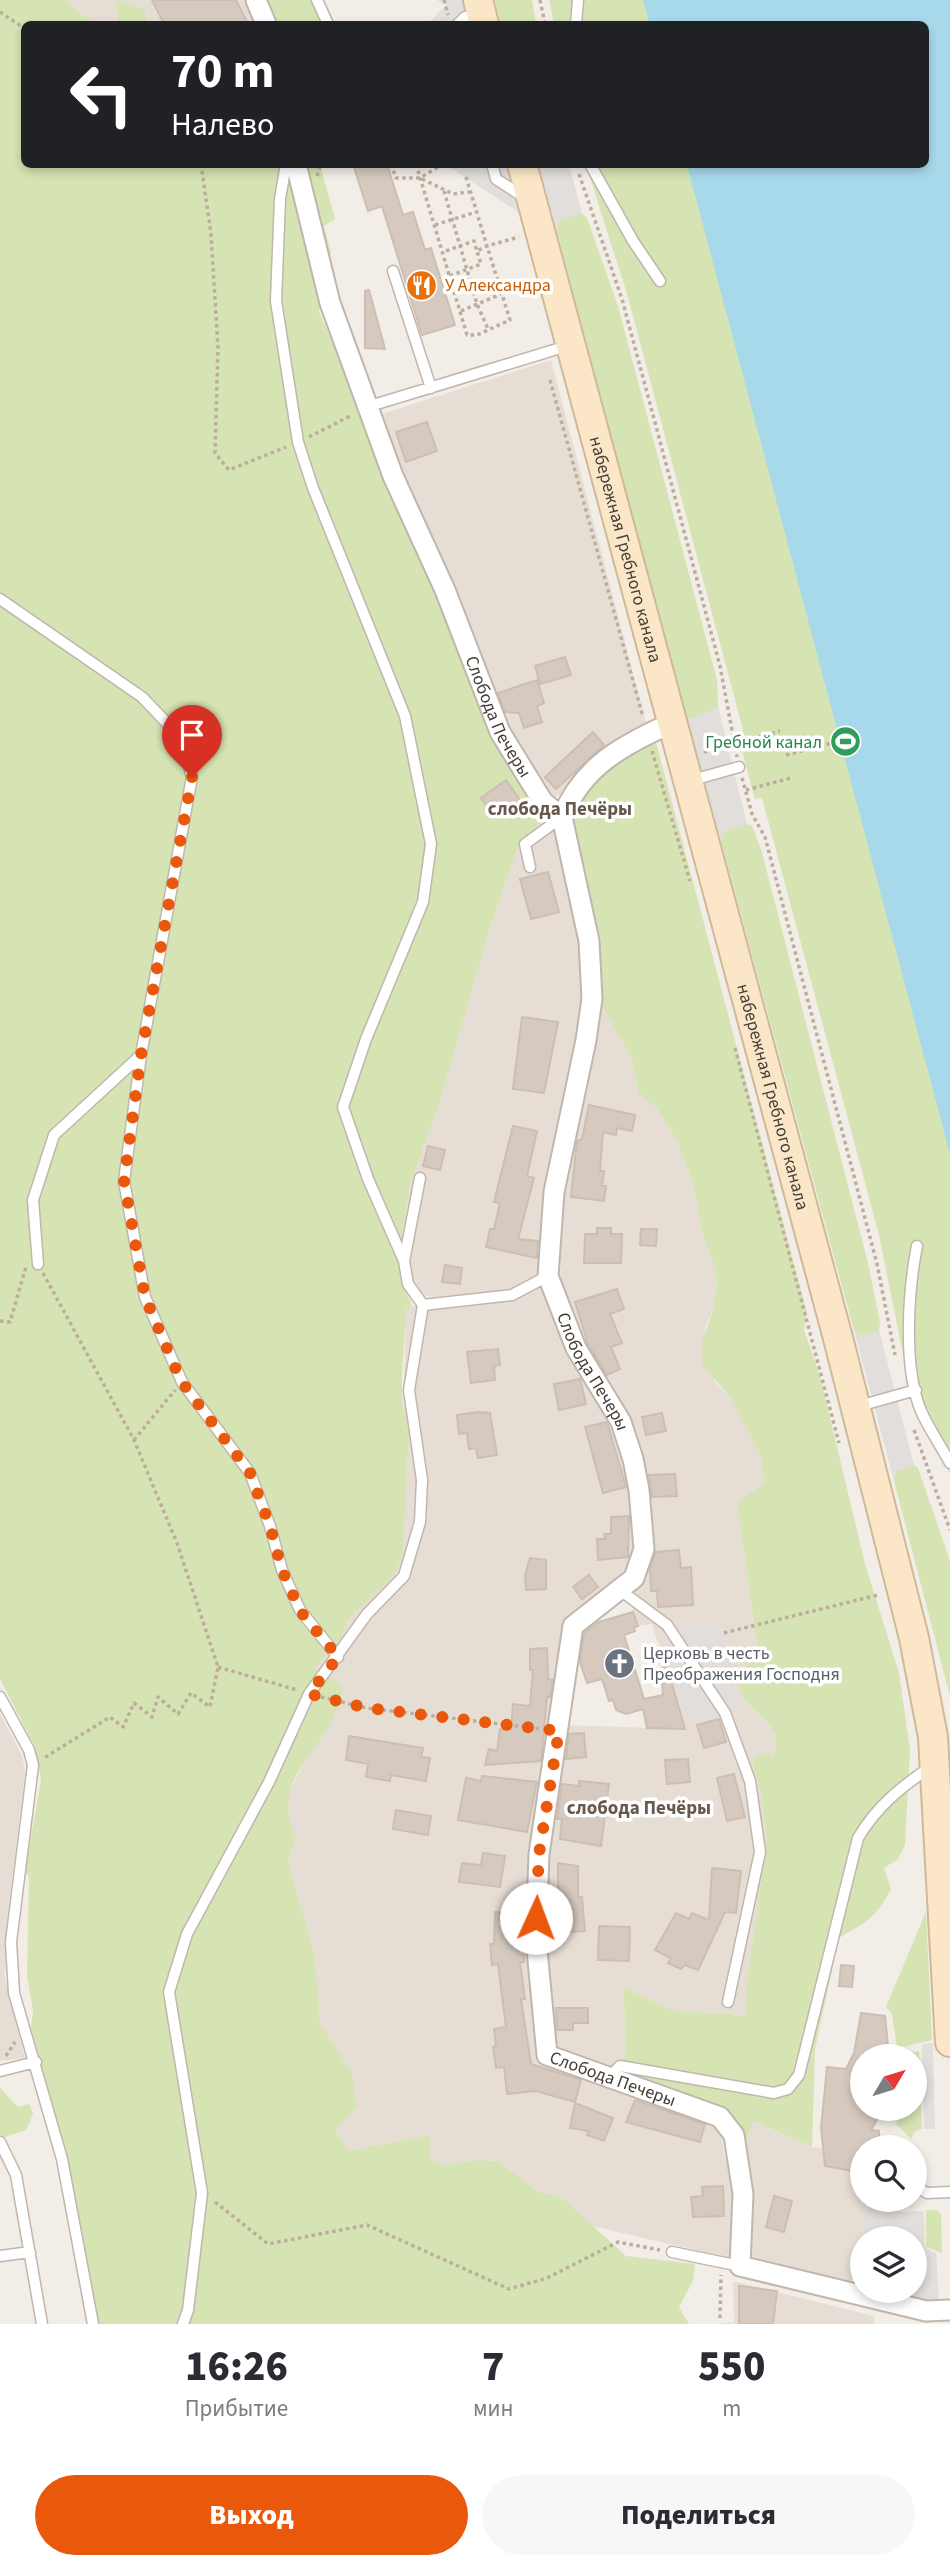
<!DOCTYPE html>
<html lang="ru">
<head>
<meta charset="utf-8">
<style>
	:root { --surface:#fff; --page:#f7f7f7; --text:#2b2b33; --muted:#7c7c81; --accent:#ea580c }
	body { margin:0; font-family:"Source Sans 3",sans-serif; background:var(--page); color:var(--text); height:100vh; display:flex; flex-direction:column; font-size:26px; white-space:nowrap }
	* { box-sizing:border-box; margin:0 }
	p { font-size:23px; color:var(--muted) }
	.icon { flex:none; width:38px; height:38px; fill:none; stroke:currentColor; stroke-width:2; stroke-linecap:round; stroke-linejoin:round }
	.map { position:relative; height:2324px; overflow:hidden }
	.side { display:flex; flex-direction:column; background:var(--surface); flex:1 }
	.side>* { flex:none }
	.top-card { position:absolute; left:21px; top:21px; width:908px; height:147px; border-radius:10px; box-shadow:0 4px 10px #0003; background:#202124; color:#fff; overflow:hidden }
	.needle { width:46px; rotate:52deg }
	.controls { position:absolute; left:850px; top:2044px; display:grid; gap:14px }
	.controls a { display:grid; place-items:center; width:77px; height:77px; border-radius:50%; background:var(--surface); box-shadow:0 4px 10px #0003; font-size:35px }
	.pin { position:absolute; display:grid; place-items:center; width:60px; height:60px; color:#fff; margin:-72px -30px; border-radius:50% 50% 50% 0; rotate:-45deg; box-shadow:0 0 7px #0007 }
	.pin .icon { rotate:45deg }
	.me { position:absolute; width:77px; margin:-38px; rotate:2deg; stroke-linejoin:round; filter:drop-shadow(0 0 5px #0008) }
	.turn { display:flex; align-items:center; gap:24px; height:147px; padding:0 35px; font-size:32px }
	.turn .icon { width:91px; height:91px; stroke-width:2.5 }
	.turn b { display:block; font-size:49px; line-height:60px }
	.eta { display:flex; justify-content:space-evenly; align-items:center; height:119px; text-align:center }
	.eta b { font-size:42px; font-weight:800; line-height:49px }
	.cta { display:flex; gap:14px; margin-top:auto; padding:14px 35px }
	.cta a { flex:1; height:80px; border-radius:42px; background:var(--accent); color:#fff; font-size:28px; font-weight:800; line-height:80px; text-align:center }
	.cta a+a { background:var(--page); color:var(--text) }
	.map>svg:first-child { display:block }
	.residential { fill:#e6ded5 }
	.green { fill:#d5e4b2 }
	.parking { fill:#e1dedc }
	.water { fill:#a7d9eb }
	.building { fill:#d6cac0; stroke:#cdbeb1; stroke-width:2 }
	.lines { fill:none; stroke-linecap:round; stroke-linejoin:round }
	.lane-casing { stroke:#c0b6ad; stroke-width:13 }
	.street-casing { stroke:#c0b6ad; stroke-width:23 }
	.secondary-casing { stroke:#cfb999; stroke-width:32 }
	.path { stroke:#bead9c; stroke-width:3.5; stroke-dasharray:3.5 3.5; stroke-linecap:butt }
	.lane { stroke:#fff; stroke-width:10 }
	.street { stroke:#fff; stroke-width:19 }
	.secondary { stroke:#fbe7c8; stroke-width:28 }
	.route { stroke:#ea580c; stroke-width:12; stroke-dasharray:0 21.6 }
	.labels { text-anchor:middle; stroke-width:7; stroke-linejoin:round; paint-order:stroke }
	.food-label { font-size:18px; fill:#c56008; stroke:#fff; text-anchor:start }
	.street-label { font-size:18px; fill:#453d36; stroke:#fff }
	.leisure-label { font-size:18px; fill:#27864d; stroke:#fff; text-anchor:end }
	.worship-label { font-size:18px; fill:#5b616d; stroke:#fff; text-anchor:start }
	.neighbourhood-label { font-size:19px; font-weight:bold; fill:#67594e; stroke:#fff }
</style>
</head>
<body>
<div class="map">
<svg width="950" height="2324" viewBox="0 0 950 2324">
	<rect width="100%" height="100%" fill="#f2ede7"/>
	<path class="residential" d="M70,0H244L254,24H147L145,9L116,2L118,24H109L92,22L67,3Z
		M551,360L646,723L565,792L553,798L542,793L522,768L379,415Z
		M547,817L557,831L583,943L585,999L542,1271L512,1291L433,1297L406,1291L402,1282V1233L411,1181L439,1105L490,928L520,841Z
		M599,1001L632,1059L638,1092L658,1110L678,1143L693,1184L702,1233L715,1267L717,1284L713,1310L705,1328L714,1381L732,1399L759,1452L765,1483L737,1502L758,1651L736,1681L749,1704L771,1722L778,1746L773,1758L752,1762L761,1794L767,1837L747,1981L746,2015L674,2011L624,1987L625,2056L600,2070L552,2051L546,1942L547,1857L563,1725L685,1729L652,1624L638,1626L633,1612L646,1505L560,1288L561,1220L568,1166Z
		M539,1287L546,1290L569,1356L616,1425L634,1494L637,1549L631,1563L609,1585L569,1619L554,1724L539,2056L718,2121L736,2212L730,2258L592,2226L561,2197L538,2192L499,2161L476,2160L444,2165L429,2159V2135L348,2151L335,2130L352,2075L320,2023L315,1958L288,1859L297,1839L287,1818V1796L314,1744L331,1723L315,1668L341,1639L347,1621L392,1576L403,1556L409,1432L403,1417L406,1309L412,1306L438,1309L515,1300Z
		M0,1714L22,1755L25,1771L7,1919L5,1977L25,2058L0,2061Z
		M752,2121L812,2147L863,2154V2200H874L863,2238V2276L847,2282L750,2256L752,2190L746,2141Z
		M733,2281L874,2316V2324H718L734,2322Z"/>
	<path class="green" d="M0,0H70L67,3L92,22L109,24H24V164L320,165L335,219L324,226L331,252L319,312L357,396L405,527L431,576C463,657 489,750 547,817L520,841L490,928L439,1105L411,1181L402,1233V1282L412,1306L406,1309C406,1349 395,1395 409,1432L403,1556L393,1576L347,1621L341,1639L315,1668L344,1688C340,1700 336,1713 330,1724C306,1766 272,1788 297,1839L288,1859L315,1958L320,2023L352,2074L357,2107L335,2130L348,2151L429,2135L430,2159L444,2165L476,2160L499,2161L538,2192L561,2197L626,2256L695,2264L693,2281L679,2307L689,2324H96L64,2155L31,2027L33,2011L27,1976L29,1877L25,1871L41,1780L35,1747L0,1679Z
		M260,0H324L335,24H270Z
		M495,0H532L536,24H501Z
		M549,0H950V1474L921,1423L906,1369L879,1235L762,798L755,799L737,732L743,730L628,297L586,165L926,164V24H554Z
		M116,1L145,9L147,24H118Z
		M582,213L587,218L618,306L717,680L718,707L694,719L686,717L556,228L560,220Z
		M656,742L807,1313L804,1330L820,1376L865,1564L899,1673L910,1750L905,1845L898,1859L884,1868L891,1889C873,1922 868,1920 839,1938L815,2049L812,2147L753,2121L746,2141L724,2109L600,2070L625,2056L624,1987L674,2011L746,2015L747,1981L767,1837L761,1794L752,1762L761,1752L773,1757C783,1729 767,1723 750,1705C744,1699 740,1689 736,1681L758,1651L737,1502L765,1483L759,1452L732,1399L703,1366L702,1343L713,1310L717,1284L715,1267L702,1233L693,1184L678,1143L658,1110L638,1092L632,1059L599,1001L568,829C581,789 615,752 656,742Z
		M747,824L752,826L761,849L868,1263L880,1322L879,1330L861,1336L854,1330L721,841L725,831Z
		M914,1465L918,1468L950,1561V1696L894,1481L896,1471Z
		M926,1912L932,2040L897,2048L892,2014L886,2007Z
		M919,2051L922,2129L915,2131L911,2139L896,2124L901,2109H915V2056L905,2054Z
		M0,2088L18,2107L29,2104L33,2114L26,2130L5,2137L0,2135Z
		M926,2210H937L941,2214L942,2253L926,2247Z"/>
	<path class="parking" d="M437,0H478L484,24H428L446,5Z
		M446,165H522L539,225L514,209Z
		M539,165H569L582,213L560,220L556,228Z
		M718,707L747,824L725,831L721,841L686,717L694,719Z
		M854,1330L861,1336L879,1330L914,1465L896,1471L894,1481Z
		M723,1623L739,1712L688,1723L662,1629Z
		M933,2043L935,2129H924L922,2044Z
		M867,2200H887L900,2212L924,2211L925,2248L936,2253L939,2299L935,2303L881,2291H915V2238H863L862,2244Z"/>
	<path class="water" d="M643,0H950V1154L687,165L926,164V24H650Z"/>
	<path class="building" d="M152,0H236L248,24H164Z
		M353,164H387L403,215L413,212L425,250L431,248L455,325L422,335L382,206L368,211Z
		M369,290L385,349L365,348V291Z
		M427,422L437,451L406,462L396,432Z
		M565,657L571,675L540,684L535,666Z
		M537,680L544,703L537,706L542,722L524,728L519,713L505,712L498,693Z
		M593,732L604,745L556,789L545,777Z
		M506,780L520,800L495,818L481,798Z
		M548,872L559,912L531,919L520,879Z
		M522,1017L558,1022L544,1093L513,1089Z
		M589,1105L635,1115L632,1131L617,1128L616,1135L603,1132L600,1171H604L602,1186H606L604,1201L571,1197L577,1141L582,1139Z
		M513,1126L537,1131L527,1176L534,1178L518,1239L538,1241L537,1258L486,1247L490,1229H494L500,1203L494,1202Z
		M428,1146L445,1150L440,1170L423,1166Z
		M597,1228H611V1234H622L621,1263H584L585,1234H597Z
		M641,1229H657L656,1246L640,1245Z
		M445,1265L462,1268L460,1284L442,1282Z
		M617,1289L624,1309L610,1314L622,1343L611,1347L620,1369L607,1375L588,1344L575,1302Z
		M498,1349L500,1365L494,1366L495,1380L471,1383L467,1352Z
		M580,1379L586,1404L559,1410L554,1384Z
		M478,1412L490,1413L497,1455L478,1458L476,1448L469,1449L467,1433L459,1434L457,1415Z
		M662,1413L666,1431L646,1435L642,1417Z
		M607,1422L626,1487L603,1493L585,1427Z
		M675,1474L677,1496L652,1497L649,1475Z
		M629,1516L628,1557L598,1560L597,1539H605L604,1534H611V1517Z
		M679,1550L681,1568L691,1567L693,1605L658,1607L657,1591H651L650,1569L656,1552Z
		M530,1558L546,1560V1589L526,1590L525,1575Z
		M589,1575L598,1587L582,1599L573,1587Z
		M633,1612L638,1626L634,1627L635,1631L624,1635L644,1699L663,1695L661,1668L667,1667L685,1729L647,1728L643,1709L626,1714L616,1710L613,1700L609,1701L602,1679L587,1683L580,1662L584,1633L599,1622Z
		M547,1648L548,1679L553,1680L550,1697H547L541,1761L485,1765L489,1749L497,1751L500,1729L511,1730L513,1704L530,1706L533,1670H530V1649Z
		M719,1719L726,1742L704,1748L697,1725Z
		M584,1733L586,1757L566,1759L569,1734Z
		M349,1736L423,1748L421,1757L430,1758L426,1781L391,1775L390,1781L366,1777L368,1764L346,1760Z
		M688,1759L690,1782L667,1784L665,1760Z
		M734,1774L745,1817L727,1821L717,1778Z
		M482,1776L537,1782L527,1832L458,1820L466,1778L481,1781Z
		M579,1781L609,1784L601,1846L560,1839L562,1819H557L562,1784L579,1786Z
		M396,1810L431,1816L428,1835L393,1829Z
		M483,1853L505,1856L500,1887L459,1882L462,1863L481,1865Z
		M558,1863L578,1866V1897H582L585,1931L557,1933L554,1899H558Z
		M712,1868L741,1871L736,1913L725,1912L698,1970L685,1965L681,1969L668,1963L671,1958L655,1950L676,1913L689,1919L692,1913L709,1920Z
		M495,1912L521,1914L524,1962H520L525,1999H521L531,2064L581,2080L575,2102L536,2091L507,2094L504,2067L496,2068L493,2047L496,2046L494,2029L506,2027L498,1964L492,1965L490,1944H494Z
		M599,1926L630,1927L629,1961L598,1960Z
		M841,1965L854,1966L852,1987L839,1986Z
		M556,2008H588V2023H573V2030H557Z
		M861,2013L885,2016L889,2056H863V2109H883L871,2130L879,2131V2147H863V2173L825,2166L821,2128L827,2067L846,2069L854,2053Z
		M635,2100L705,2124L700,2142L626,2122Z
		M575,2103L613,2118L604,2141L587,2135L589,2131L570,2128Z
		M723,2186L724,2216L693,2217L691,2197L703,2196L702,2187Z
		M774,2196L792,2201L784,2232L766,2227Z
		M739,2286L777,2291L773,2324H739Z"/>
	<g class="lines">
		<defs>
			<path id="lane" d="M317,0L328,24
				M458,24L465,17L478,14
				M576,24L578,0
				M492,164L496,179L524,197
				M590,164L633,241L660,281
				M393,271L431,388
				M370,406L567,346
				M0,599L142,697L182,739L192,777L141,1055L124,1181L145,1297L182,1382L250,1473L270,1526L282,1570L300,1610L338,1657
				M689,781L739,767
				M530,867L525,844L562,817
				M917,1246C908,1291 903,1368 921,1411C929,1429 941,1446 950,1463
				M404,1261L420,1178
				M38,1264L33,1200L54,1135L141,1055
				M423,1305L512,1295L548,1276
				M859,1406L916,1390
				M620,1590L667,1625L725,1713L750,1781L760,1852L728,2002
				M0,1697L29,1750L33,1765L11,1942L14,1993L62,2159L93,2324
				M0,2071L36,2062
				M608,2079L620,2066L774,2093L788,2089L799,2075L858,1838C877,1806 901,1787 932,1766
				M0,2142L16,2175L42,2324
				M915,2186L927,2193L950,2192
				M672,2252L740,2266
				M0,2256L30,2252
				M183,2324L188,2310L202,2193L169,1992L187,1934L269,1782L309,1694L367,1614L404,1576L420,1522L422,1480L409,1390L423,1305L408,1284L404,1261L368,1179L343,1107L366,1039L423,902L431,844L405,716L313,488L298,442L276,301L280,199L286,164"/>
			<g id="street">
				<path d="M256,0L266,24"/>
				<path id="s1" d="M296,164L330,303L393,476L445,590L500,732L543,802L562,817L589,941L592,999L586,1040L554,1192L548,1276L576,1348L621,1422L633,1459L639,1490L644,1549L634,1578L573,1626L539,1854L536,1939L547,2055L720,2117L734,2135L743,2194L740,2266L926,2311L950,2310"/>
				<path d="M562,817C584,764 623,746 673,722"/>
			</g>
			<g id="secondary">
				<path d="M478,0L484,24"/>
				<path id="s2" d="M522,164L838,1338L914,1638L933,1737L950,2042"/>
			</g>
		</defs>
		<use href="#lane" class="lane-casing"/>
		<use href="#street" class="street-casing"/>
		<use href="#secondary" class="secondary-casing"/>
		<path class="path" d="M444,0L448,15
			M540,0L545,24
			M0,12L24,28
			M201,164L211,234L218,348L215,453L229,470L286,447
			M391,164L396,178H420L443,164
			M416,164L467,335H477L510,320L487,246L477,251L474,241L443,252
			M579,174L622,299L720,666L737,757
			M317,176L321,164
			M466,177L487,246L519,237
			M422,179L453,194L469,192
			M444,191L477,304L488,329
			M435,225L476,212
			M450,276L481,264L477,251
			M461,311L501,294
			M550,380L643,717
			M309,437L352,415
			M652,751L690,881
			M704,752L780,731
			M786,755L840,741
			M742,778L752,814L765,837L877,1264L895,1355
			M746,790L791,778
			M735,1048L839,1443
			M43,1273L134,1440L177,1543L218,1667L210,1707L191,1693L178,1714L158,1697L152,1717L134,1703L123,1727L110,1717L44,1758
			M0,1321L10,1322L26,1267
			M914,1430L950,1530
			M134,1440L175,1390
			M724,1633L878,1595
			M218,1667L297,1690
			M321,1697L367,1708L542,1729
			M6,2056L15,2042
			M215,2202L268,2244L367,2225L509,2289L547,2278L618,2242L660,2250
			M720,2318L721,2275"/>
		<use href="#lane" class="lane"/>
		<use href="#street" class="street"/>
		<use href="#secondary" class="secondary"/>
	</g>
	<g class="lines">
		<path class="route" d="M192,777L141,1055L124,1181L145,1297L181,1381L250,1473L270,1526L282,1570L300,1611L338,1657L309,1694L367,1708L559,1731L539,1854L536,1918"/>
	</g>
	<defs>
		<symbol id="restaurant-disc" viewBox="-11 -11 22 22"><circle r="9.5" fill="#e8710a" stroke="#fff"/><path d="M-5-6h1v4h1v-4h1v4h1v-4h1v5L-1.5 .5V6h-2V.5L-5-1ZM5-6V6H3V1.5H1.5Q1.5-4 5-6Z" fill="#fff"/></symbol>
		<symbol id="stadium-disc" viewBox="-11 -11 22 22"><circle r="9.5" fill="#2e9e5b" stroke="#fff"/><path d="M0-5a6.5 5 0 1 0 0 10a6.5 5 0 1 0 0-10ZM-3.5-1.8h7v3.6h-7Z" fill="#fff"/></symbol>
		<symbol id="church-disc" viewBox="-11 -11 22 22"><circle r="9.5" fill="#6b7280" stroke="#fff"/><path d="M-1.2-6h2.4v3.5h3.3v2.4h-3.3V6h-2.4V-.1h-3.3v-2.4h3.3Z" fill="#fff"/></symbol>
	</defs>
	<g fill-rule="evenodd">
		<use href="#restaurant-disc" x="404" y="268" width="35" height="35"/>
		<use href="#stadium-disc" x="828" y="724" width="35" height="35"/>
		<use href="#church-disc" x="602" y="1646" width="35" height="35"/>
	</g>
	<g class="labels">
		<g class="food-label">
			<text x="445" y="291">У Александра</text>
		</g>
		<g class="street-label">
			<text dy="6" stroke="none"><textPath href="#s2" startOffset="399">набережная Гребного канала</textPath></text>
			<text dy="6" stroke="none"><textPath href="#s1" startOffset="590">Слобода Печеры</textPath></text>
			<text dy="6" stroke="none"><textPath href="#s2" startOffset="966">набережная Гребного канала</textPath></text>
			<text dy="6" stroke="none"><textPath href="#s1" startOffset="1283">Слобода Печеры</textPath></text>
			<text dy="6" stroke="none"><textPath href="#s1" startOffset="2081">Слобода Печеры</textPath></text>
		</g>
		<g class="leisure-label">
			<text x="822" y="748">Гребной канал</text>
		</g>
		<g class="worship-label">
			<text x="643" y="1659">Церковь в честь<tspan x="643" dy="21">Преображения Господня</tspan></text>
		</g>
		<g class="neighbourhood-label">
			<text x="560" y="815">слобода Печёры</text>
			<text x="639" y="1814">слобода Печёры</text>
		</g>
	</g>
</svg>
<div class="controls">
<a><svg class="needle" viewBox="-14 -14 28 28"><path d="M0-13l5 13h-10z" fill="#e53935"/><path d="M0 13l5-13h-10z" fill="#7c7c81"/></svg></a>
<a><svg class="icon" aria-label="search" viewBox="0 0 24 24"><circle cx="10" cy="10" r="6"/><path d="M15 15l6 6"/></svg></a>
<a><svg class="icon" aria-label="layers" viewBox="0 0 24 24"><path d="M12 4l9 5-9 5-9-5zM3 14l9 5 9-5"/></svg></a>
</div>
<div class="pin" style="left:192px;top:777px;background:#d93025"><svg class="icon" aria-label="arrive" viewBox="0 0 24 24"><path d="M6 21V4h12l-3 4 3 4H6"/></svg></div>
<svg class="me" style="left:536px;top:1918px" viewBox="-20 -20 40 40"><circle r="19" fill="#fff"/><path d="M0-13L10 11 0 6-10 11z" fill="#ea580c"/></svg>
<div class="top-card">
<div class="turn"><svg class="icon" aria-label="left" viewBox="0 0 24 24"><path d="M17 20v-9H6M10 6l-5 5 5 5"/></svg><div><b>70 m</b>Налево</div></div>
</div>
</div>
<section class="side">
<div class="eta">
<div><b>16:26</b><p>Прибытие</p></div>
<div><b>7</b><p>мин</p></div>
<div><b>550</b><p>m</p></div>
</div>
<div class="cta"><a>Выход</a><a>Поделиться</a></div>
</section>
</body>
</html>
